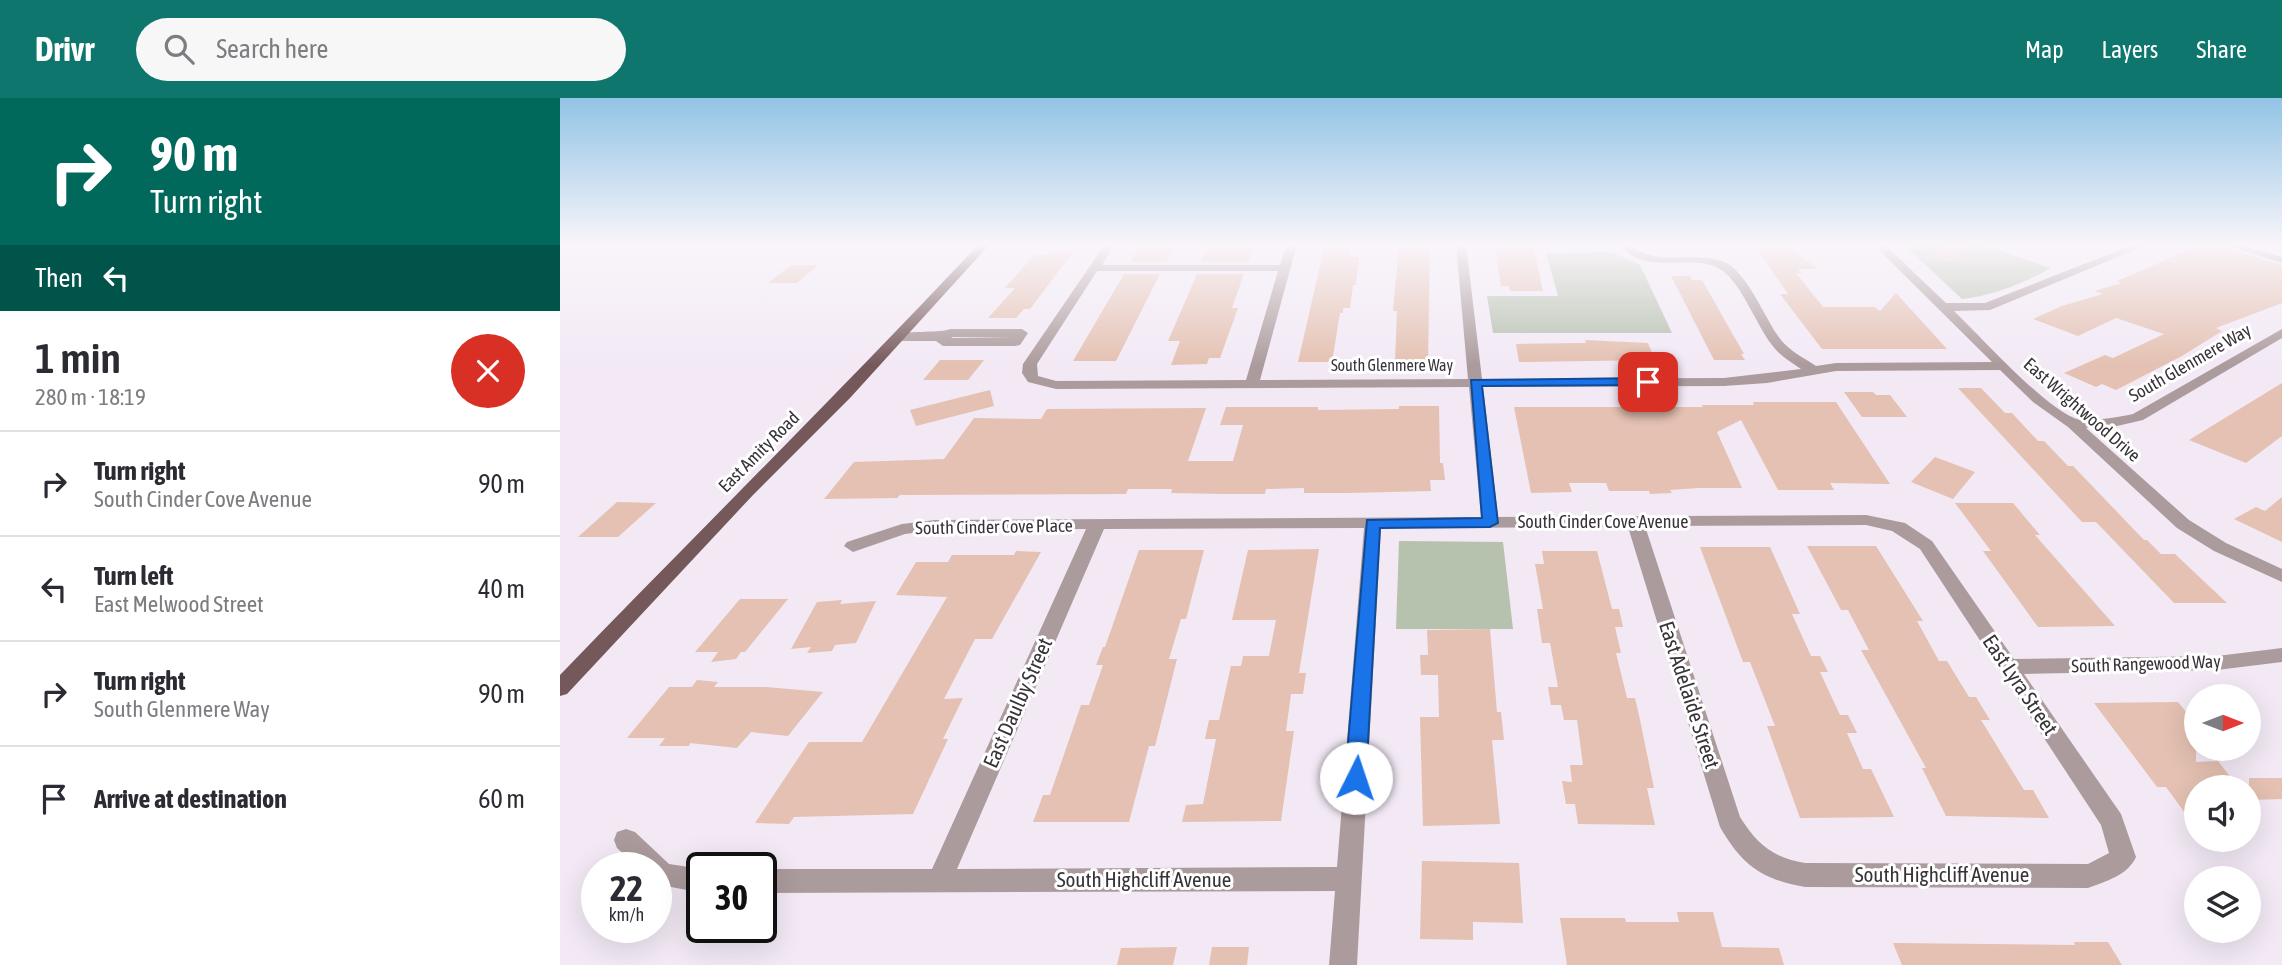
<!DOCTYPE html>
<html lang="en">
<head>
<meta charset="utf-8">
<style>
	:root { --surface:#fff; --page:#f7f7f7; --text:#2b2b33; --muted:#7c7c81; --line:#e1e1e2; --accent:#0f766e }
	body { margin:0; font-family:"Asap Condensed",sans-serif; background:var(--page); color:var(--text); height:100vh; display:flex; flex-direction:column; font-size:26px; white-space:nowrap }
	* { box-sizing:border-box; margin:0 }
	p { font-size:23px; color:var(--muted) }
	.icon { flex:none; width:38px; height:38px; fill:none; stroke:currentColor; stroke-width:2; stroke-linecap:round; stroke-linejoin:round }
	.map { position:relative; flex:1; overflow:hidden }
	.panel { display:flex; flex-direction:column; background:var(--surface); width:560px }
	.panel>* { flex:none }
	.guide { background:#00695c; color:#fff; overflow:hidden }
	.needle { width:46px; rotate:90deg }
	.buttons { position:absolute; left:1624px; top:586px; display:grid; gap:14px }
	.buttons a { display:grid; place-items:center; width:77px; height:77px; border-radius:50%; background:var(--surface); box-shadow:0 7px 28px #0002; font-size:35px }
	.speed { position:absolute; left:21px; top:754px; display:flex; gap:14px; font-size:35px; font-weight:700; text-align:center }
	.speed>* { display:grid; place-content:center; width:91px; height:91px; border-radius:50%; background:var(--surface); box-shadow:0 7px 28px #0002; line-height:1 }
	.speed small { font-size:18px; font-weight:400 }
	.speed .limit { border:4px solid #111; border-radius:10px; background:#fff; color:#111 }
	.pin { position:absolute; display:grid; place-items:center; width:60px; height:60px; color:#fff; margin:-30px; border-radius:14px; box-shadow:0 4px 10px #0006 }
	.me { position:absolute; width:77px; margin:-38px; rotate:4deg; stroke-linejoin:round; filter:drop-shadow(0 0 5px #0008) }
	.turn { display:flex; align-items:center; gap:24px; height:147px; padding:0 35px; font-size:32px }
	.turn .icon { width:91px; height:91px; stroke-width:2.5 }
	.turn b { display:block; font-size:49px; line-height:60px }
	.then { display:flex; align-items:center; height:66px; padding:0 35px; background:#0003; gap:14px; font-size:26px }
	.round { display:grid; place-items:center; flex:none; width:74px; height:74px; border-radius:37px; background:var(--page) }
	.summary { display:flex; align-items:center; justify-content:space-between; height:119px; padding:0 35px }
	h1 { font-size:42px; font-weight:600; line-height:52px }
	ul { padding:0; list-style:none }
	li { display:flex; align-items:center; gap:21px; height:105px; padding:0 35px; border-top:2px solid var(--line) }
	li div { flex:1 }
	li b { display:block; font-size:26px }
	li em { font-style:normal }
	header { display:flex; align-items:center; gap:42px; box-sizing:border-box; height:98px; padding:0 35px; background:var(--accent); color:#fff }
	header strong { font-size:33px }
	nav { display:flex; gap:38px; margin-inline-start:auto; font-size:24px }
	.search { width:490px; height:63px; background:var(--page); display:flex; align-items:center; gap:18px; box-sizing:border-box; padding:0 24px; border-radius:38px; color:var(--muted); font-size:26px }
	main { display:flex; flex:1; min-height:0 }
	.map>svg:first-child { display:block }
	.green { fill:#b6c1ae }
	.building { fill:#e4c1b2 }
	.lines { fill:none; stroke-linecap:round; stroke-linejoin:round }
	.minor { fill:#ac9b9c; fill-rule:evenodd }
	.major { fill:#75585a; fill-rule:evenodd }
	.route { fill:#1a73e8; stroke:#114b97; stroke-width:2 }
	.labels { text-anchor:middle; stroke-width:6; stroke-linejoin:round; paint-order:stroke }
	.far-street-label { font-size:16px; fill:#373338; stroke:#fff }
	.street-label { font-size:18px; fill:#373338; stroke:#fff }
	.near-street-label { font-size:21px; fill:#373338; stroke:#fff }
</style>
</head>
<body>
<header>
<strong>Drivr</strong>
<div class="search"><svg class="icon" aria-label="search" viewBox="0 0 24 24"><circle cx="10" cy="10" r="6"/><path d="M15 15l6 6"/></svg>Search here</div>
<nav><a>Map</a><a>Layers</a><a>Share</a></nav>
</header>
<main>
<section class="panel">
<div class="guide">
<div class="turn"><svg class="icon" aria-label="right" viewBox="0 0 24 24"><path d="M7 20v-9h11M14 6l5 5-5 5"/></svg><div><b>90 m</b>Turn right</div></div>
<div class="then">Then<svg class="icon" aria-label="left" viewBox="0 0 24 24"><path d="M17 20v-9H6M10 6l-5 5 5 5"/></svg></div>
</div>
<div class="summary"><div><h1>1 min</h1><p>280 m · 18:19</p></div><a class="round" style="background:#d93025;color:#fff"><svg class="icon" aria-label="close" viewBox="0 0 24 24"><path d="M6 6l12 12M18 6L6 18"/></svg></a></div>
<ul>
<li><svg class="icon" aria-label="right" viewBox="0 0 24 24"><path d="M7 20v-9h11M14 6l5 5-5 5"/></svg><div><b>Turn right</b><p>South Cinder Cove Avenue</p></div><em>90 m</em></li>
<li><svg class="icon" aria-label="left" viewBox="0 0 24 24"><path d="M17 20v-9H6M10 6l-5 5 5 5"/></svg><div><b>Turn left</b><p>East Melwood Street</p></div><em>40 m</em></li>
<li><svg class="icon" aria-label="right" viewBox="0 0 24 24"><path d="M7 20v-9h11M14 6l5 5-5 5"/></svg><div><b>Turn right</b><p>South Glenmere Way</p></div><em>90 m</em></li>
<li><svg class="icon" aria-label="arrive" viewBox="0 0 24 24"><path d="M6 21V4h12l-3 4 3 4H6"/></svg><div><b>Arrive at destination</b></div><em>60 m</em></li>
</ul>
</section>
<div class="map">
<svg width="1722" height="867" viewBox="0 0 1722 867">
	<rect width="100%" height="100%" fill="#f2e9f5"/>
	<path class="green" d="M1343,146H1420L1491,170C1464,185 1433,198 1402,201Z
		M1052,154L1080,167L1112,235H933L927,198H998L986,155Z
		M839,443L943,444L953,531H836Z"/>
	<path class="building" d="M694,146L688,164H641L649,148Z
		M765,146H791L790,159H799L796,187H793L790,210H783V215H780L772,264H738Z
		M870,146L868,265L835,264L837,213H833L839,147Z
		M934,146H973L983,193H950L949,188H941Z
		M1216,146L1226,148L1258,171H1238L1241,175H1236L1263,209H1314L1320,213L1336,195L1387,251H1262L1220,196H1228L1195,148Z
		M1386,146H1413L1391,164L1370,159Z
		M1642,146H1659L1661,149L1722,167V205L1656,230L1662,233L1622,258L1556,292L1542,286L1536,289L1504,275L1545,257L1553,260L1604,236L1556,220L1518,238L1473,221L1502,208L1543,196L1534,193L1562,185L1557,183Z
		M581,147H606L615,148L606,164H570Z
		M490,154H513L470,211H464L456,220H428L455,190H445L474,157H489Z
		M231,167H258L237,185H208Z
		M564,176H600L556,263H513Z
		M637,176H684L672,210H678L660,260H649L647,266L611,267L620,243H608Z
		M1111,178H1130L1132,182H1142L1184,256H1181L1185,262H1154Z
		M1025,242L1088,245L1095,262L959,264L956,246L1018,245H1026Z
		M380,262H424L408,282H363Z
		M1722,285V338L1686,365L1629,342Z
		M1398,290H1421L1445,315H1452L1478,343H1484L1508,368H1513L1584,442H1587L1601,456H1615L1667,505H1614L1536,424H1522Z
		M430,292L434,308L356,328L350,312Z
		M1284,294H1313L1316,297H1330L1347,319H1302Z
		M1193,304H1276L1330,386L1270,385L1274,392H1218L1181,322L1157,334L1182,390H1139L1110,392L1112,395L1090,396L1089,393H1049L1046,385H1009L1012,394L971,395L954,309H1143L1142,307H1194Z
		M839,308H879L880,365H883L885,382H870L871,393L789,395H744V390L706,391L705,396H664L611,395L612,391H568L566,396L340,397L337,400L264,401L294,364L384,361L414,320L481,321L487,311L646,310L628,363H673L683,327H660L666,309H758V312L839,311Z
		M1375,359L1415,374L1393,401L1351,384Z
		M1722,399V444L1674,421L1696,409L1705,413Z
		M57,404L96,405L58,439H18Z
		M1395,405H1453L1480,437H1475L1555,528L1478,529L1423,453H1431Z
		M1247,448H1316L1363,523H1357L1379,563H1387L1409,599H1416L1430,622H1421L1464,692H1473L1489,720L1386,718L1362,670H1366L1301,552H1309L1288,512H1281Z
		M1140,449H1210L1240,516H1232L1251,558H1260L1268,574H1260L1280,617H1288L1297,635H1287L1303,671H1311L1334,719L1240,720L1207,628H1215L1190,564H1183Z
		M759,451L739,575H746L743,596H731L726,633H734L721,723L622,724L626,707L643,706L656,641H645L649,622H659L671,568H681L683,558H709L716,522H672L688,452Z
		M579,452H644L626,521H621L609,561H617L595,648H589L569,724H473L483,697H490L521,607H529L543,567H536L543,549H545Z
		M456,453L481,454L432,541H415L384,601L403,600L383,641H388L353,716L234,719L229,726L195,725L249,644H302L387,499L336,497L356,464H388L392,457H454Z
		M982,453H1037L1052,511H1059L1063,529H1055L1061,555H1056L1067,600H1075L1080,622L1094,690H1087L1095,727L1018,726L1015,706H1006L1002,683L1012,684L1010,667H1023L1017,622H1004L1001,607H991L988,589H998L990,545H982L977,511H983L975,466H984Z
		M180,501H228L185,554H181L176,561L151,564L158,554H135Z
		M282,502L280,506L316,503L296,545L275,547L272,553L247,555L251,549L231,551L257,504Z
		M930,531L937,614H941L944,642H932L940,726L863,728L860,619H879L878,577H861L860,557H868L867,532Z
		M137,582L158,584L154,589H206L263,594L228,638L191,634L177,650L130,645L129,648H99L105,640H67L109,589H132Z
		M1618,604L1636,626V664L1658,663L1679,690H1636V730L1606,689H1597L1534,605Z
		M1689,680H1722V701L1689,702Z
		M862,763L959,765L963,825L913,824V842L860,841Z
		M1117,814H1153L1162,849L1219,850L1224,867H1007L1000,820H1065L1066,824H1119Z
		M1514,844H1548L1562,867H1342L1333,845L1515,847Z
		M617,849L613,867H557L561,850Z
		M652,849H689L687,867H649Z"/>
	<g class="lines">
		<path class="minor" d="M545,146H555L542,167H720L727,146H737L700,282L908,281L896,146H906L922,281L1164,280L1241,271C1231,264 1219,257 1212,247C1196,227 1179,178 1156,169C1125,156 1081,178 1060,146H1071C1092,170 1136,152 1164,164C1188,174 1205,222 1221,242C1230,253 1244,260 1256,268L1276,265L1432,264L1313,146H1324L1386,205H1425L1575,146H1589L1430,212L1394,213C1423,241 1480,305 1514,320C1526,325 1560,319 1573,316L1722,231V240L1583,322L1557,328L1526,330L1629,422L1666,445L1722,471V484L1654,453L1617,430L1508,329L1473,304L1440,272L1276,273L1207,285L1164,288L923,289L938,419L1306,417L1345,425L1372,443L1454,561L1657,558L1722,550V564L1657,572L1464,576L1561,716L1576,759C1567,778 1546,783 1528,790L1245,789C1201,781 1182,767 1160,729L1068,429L821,430L797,867H769L775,793L201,795V771H372L526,431L375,432L345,436L293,454L284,448L287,444L342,426L375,422L921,419L909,289L496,291L468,284L462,275L463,266ZM537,173H718L686,282L496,283L478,278L477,266ZM1306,427L1332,433L1360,451L1541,727L1549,755L1528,766L1245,765C1213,760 1197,746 1180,719L1085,428ZM804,430L777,769L397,771L544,431Z
			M1662,146H1677L1722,159V165Z
			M391,231H462L468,235L460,247L455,248H383L376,243H339L333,239C344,231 375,236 391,231ZM393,239H452L391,240Z
			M66,731L75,734L109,766L142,771V795L96,786V770H78L57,750L54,742L57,734Z"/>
		<path class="major" d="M419,146H430L290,300L193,397L7,596L0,598V577C139,433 282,292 419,146Z"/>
	</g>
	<linearGradient id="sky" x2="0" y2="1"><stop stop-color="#92c4e6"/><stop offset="0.55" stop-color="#f9f5fa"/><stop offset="1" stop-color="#f9f5fa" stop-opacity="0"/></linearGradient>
	<rect width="1722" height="267" fill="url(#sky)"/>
	<path class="route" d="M1088,280L1094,284L1092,287L922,288L938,425L930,429L820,430L806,680L803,686L796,688L788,686L785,680L807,422L922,420L911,282Z"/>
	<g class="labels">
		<g class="far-street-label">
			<text x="832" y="273">South Glenmere Way</text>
		</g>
		<g class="street-label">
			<text transform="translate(1630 265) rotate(-30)" y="6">South Glenmere Way</text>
			<text transform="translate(1522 312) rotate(41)" y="6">East Wrightwood Drive</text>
			<text transform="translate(199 354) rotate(-45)" y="6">East Amity Road</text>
			<text x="1043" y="430">South Cinder Cove Avenue</text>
			<text transform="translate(434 429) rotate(-1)" y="6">South Cinder Cove Place</text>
			<text transform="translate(1586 566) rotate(-2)" y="6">South Rangewood Way</text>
		</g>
		<g class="near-street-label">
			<text transform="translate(1460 587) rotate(56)" y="7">East Lyra Street</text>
			<text transform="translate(1129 597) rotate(72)" y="7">East Adelaide Street</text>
			<text transform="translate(458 605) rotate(-66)" y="7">East Daulby Street</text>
			<text x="1382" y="784">South Highcliff Avenue</text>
			<text x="584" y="789">South Highcliff Avenue</text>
		</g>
	</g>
</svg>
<div class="buttons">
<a><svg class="needle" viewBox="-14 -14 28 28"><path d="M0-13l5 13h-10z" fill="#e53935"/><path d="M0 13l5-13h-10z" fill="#7c7c81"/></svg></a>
<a><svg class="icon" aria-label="sound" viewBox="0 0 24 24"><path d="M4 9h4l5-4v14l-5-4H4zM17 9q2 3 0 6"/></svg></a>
<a><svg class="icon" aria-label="layers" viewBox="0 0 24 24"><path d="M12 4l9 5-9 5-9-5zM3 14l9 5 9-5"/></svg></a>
</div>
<div class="speed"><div>22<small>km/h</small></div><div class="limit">30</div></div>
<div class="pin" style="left:1088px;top:284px;background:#d93025"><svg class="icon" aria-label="arrive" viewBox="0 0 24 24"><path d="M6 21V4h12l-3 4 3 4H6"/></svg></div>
<svg class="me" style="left:796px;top:680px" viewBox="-20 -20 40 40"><circle r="19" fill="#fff"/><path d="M0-13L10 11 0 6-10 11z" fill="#1a73e8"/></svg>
</div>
</main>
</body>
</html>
